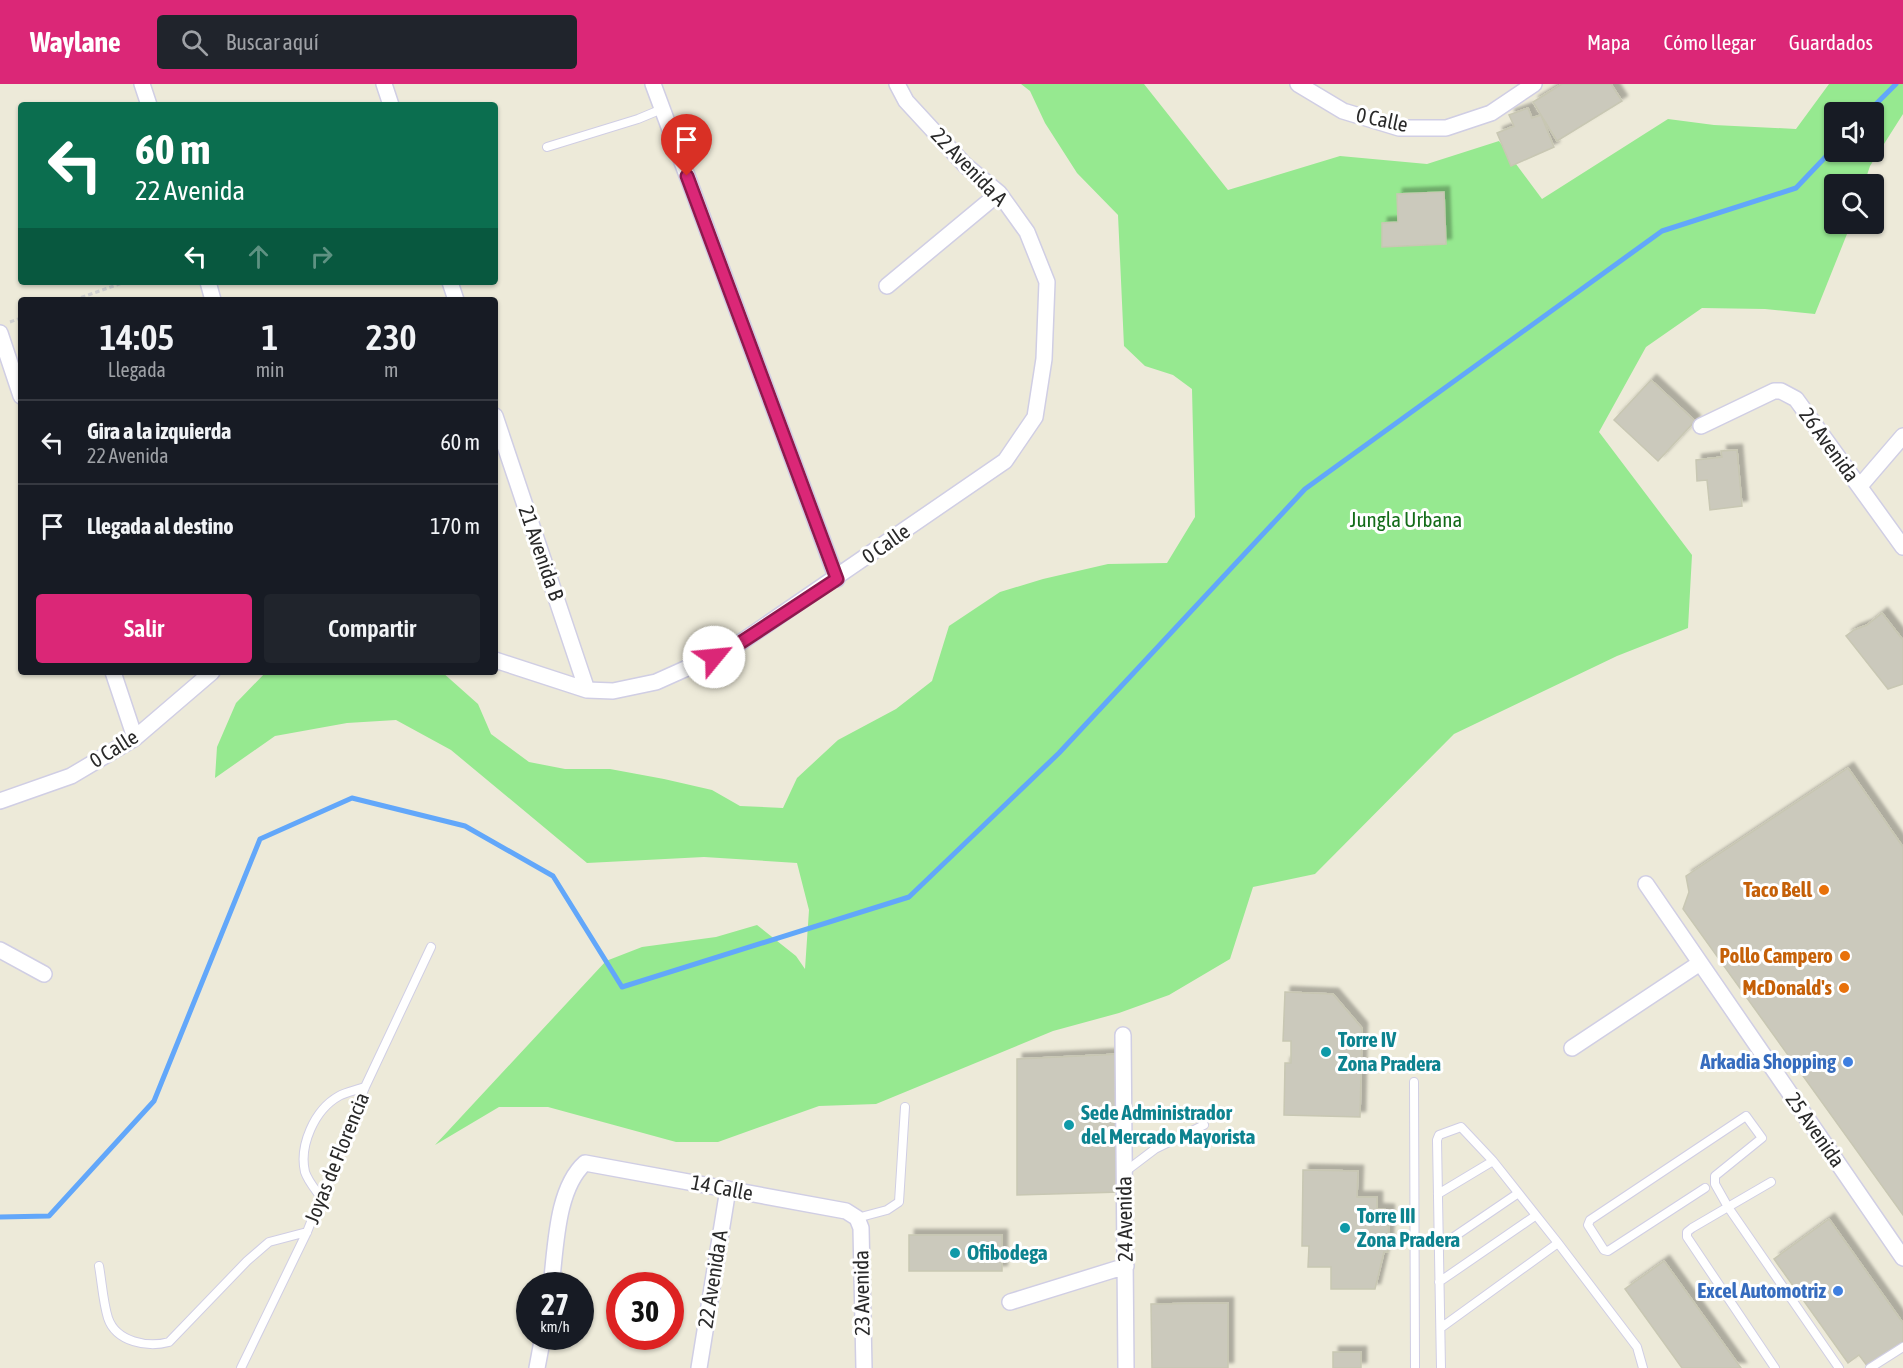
<!DOCTYPE html>
<html lang="es">
<head>
<meta charset="utf-8">
<style>
	:root { --surface:#171b24; --page:#20242c; --text:#f1f3f6; --muted:#9ea1a6; --line:#363941; --accent:#db2777 }
	body { margin:0; font-family:"Asap Condensed",sans-serif; background:var(--page); color:var(--text); height:100vh; display:flex; flex-direction:column; font-size:22px; white-space:nowrap }
	* { box-sizing:border-box; margin:0 }
	p { font-size:20px; color:var(--muted) }
	.icon { flex:none; width:33px; height:33px; fill:none; stroke:currentColor; stroke-width:2; stroke-linecap:round; stroke-linejoin:round }
	.map { position:relative; flex:1; overflow:hidden }
	.details { position:absolute; left:18px; top:213px; width:480px; height:378px; display:flex; flex-direction:column; background:var(--surface); border-radius:6px; box-shadow:0 2px 4px #0004 }
	.details>* { flex:none }
	.banner { position:absolute; left:18px; top:18px; width:480px; height:183px; border-radius:6px; box-shadow:0 2px 4px #0004; background:#0b6e4f; color:#fff; overflow:hidden }
	.tools { position:absolute; left:1824px; top:18px; display:grid; gap:12px }
	.tools a { display:grid; place-items:center; width:60px; height:60px; border-radius:6px; background:var(--surface); box-shadow:0 2px 4px #0004; font-size:30px }
	.speed { position:absolute; left:516px; top:1188px; display:flex; gap:12px; font-size:30px; font-weight:700; text-align:center }
	.speed>* { display:grid; place-content:center; width:78px; height:78px; border-radius:50%; background:var(--surface); box-shadow:0 2px 4px #0004; line-height:1 }
	.speed small { font-size:15px; font-weight:400 }
	.speed .limit { border:9px solid #d22; background:#fff; color:#111 }
	.pin { position:absolute; display:grid; place-items:center; width:51px; height:51px; color:#fff; margin:-62px -26px; border-radius:50% 50% 50% 0; rotate:-45deg; box-shadow:0 0 6px #0007 }
	.pin .icon { rotate:45deg }
	.me { position:absolute; width:66px; margin:-33px; rotate:62deg; stroke-linejoin:round; filter:drop-shadow(0 0 4px #0008) }
	.turn { display:flex; align-items:center; gap:21px; height:126px; padding:0 18px; font-size:27px }
	.turn .icon { width:78px; height:78px; stroke-width:2.5 }
	.turn b { display:block; font-size:42px; line-height:51px }
	.lanes { display:flex; align-items:center; height:57px; padding:0 18px; background:#0003; justify-content:center; gap:30px; direction:ltr }
	.lanes .off { opacity:.35 }
	.eta { display:flex; justify-content:space-evenly; align-items:center; height:102px; text-align:center }
	.eta b { font-size:36px; font-weight:600; line-height:42px }
	.button { display:flex; gap:12px; margin-top:auto; padding:12px 18px }
	.button a { flex:1; height:69px; border-radius:6px; background:var(--accent); color:#fff; font-size:24px; font-weight:600; line-height:69px; text-align:center }
	.button a+a { background:var(--page); color:var(--text) }
	ul { padding:0; list-style:none }
	li { display:flex; align-items:center; gap:18px; height:84px; padding:0 18px; border-top:2px solid var(--line) }
	li div { flex:1 }
	li b { display:block; font-size:22px }
	li em { font-style:normal }
	header { display:flex; align-items:center; gap:36px; box-sizing:border-box; height:84px; padding:0 30px; background:var(--accent); color:#fff }
	header strong { font-size:28px }
	nav { display:flex; gap:33px; margin-inline-start:auto; font-size:21px }
	.search { width:420px; height:54px; background:var(--page); display:flex; align-items:center; gap:15px; box-sizing:border-box; padding:0 21px; border-radius:6px; color:var(--muted); font-size:22px }
	.map>svg:first-child { display:block }
	.green { fill:#96e990; fill-rule:evenodd }
	.lines { fill:none; stroke-linecap:round; stroke-linejoin:round }
	.stream { stroke:#62a7fa; stroke-width:5 }
	.building { fill:#cbc9bc; stroke:#c8c7b3; stroke-width:1.5; filter:url(#shadow) }
	.service-casing { stroke:#d0cee4; stroke-width:10 }
	.minor-casing { stroke:#d0cee4; stroke-width:18 }
	.path { stroke:#d0d0d0; stroke-width:3; stroke-dasharray:4.5 3; stroke-linecap:butt }
	.service { stroke:#fff; stroke-width:8 }
	.minor { stroke:#fff; stroke-width:15 }
	.route-casing { stroke:#8e194d; stroke-width:15 }
	.route { stroke:#db2777; stroke-width:10 }
	.food-dot { fill:#e8710a; stroke:#fff; stroke-width:2 }
	.culture-dot { fill:#0f9aa8; stroke:#fff; stroke-width:2 }
	.shop-dot { fill:#3f7fe0; stroke:#fff; stroke-width:2 }
	.labels { text-anchor:middle; stroke-width:6; stroke-linejoin:round; paint-order:stroke }
	.street-label { font-size:21px; fill:#292929; stroke:#fff }
	.park-label { font-size:21px; fill:#136c19; stroke:#fff }
	.food-label { font-size:21px; font-weight:bold; fill:#c56008; stroke:#fff; text-anchor:end }
	.culture-label { font-size:21px; font-weight:bold; fill:#0d838f; stroke:#fff; text-anchor:start }
	.shop-label { font-size:21px; font-weight:bold; fill:#366cbe; stroke:#fff; text-anchor:end }
</style>
</head>
<body>
<header>
<strong>Waylane</strong>
<div class="search"><svg class="icon" aria-label="search" viewBox="0 0 24 24"><circle cx="10" cy="10" r="6"/><path d="M15 15l6 6"/></svg>Buscar aquí</div>
<nav><a>Mapa</a><a>Cómo llegar</a><a>Guardados</a></nav>
</header>
<div class="map">
<svg width="1903" height="1284" viewBox="0 0 1903 1284">
	<defs>
		<filter id="shadow"><feDropShadow dx="5.5" dy="-5.5" stdDeviation="1.5" flood-color="#0004"/></filter>
	</defs>
	<rect width="100%" height="100%" fill="#edead9"/>
	<path class="green" d="M1021,0H1144L1228,106L1340,72L1427,80L1499,57L1542,115L1668,35L1714,41L1796,45L1829,0H1903V30L1870,82L1864,100H1834V140H1851L1815,230L1765,225L1702,224L1646,263L1599,348L1692,471L1688,544L1617,572L1454,650L1315,790L1253,803L1230,875L1169,911L1119,929L1053,947L876,1020L819,1022L718,1058H676L548,1023H499L435,1061L606,877L642,863L716,853L757,841L796,872L805,885L809,826L797,779L704,773L587,779L451,666L396,636L347,639L275,652L215,694L217,663L236,619L266,588H442L478,620L491,650L529,678L565,685H610L664,695L712,706L740,722L783,724L797,694L838,656L896,625L932,597L949,542L1000,508L1043,495L1108,480L1167,479L1195,433L1192,305L1173,291L1145,282L1124,262L1118,131L1077,89L1045,39L1030,7ZM1834,28H1874V68H1834Z"/>
	<g class="lines">
		<path class="stream" d="M1868,28L1896,0
			M0,1133L49,1132L154,1017L260,755L352,714L465,742L553,792L622,903L909,813L1059,669L1305,405L1662,147L1796,104L1834,64"/>
	</g>
	<path class="building" d="M1562,0H1611L1622,17L1557,57L1533,18Z
		M1528,24L1532,34L1541,31L1554,63L1511,82L1497,49L1514,42L1509,31Z
		M1444,108L1446,160L1382,163V139L1398,138L1397,110Z
		M1651,296L1695,337L1658,377L1614,336Z
		M1737,366L1742,422L1710,426L1707,396L1697,397L1696,376L1722,373L1721,367Z
		M1882,529L1903,556V600L1888,605L1846,552L1854,546L1867,541Z
		M1848,684L1903,763V1131L1683,825L1689,808L1686,792Z
		M1285,908L1333,910L1362,944L1360,1033L1284,1031L1285,979H1291V957H1283Z
		M1120,970L1121,1108L1017,1111V975Z
		M1303,1086L1358,1087L1357,1113H1377V1125L1389,1126L1388,1168H1384L1375,1205H1331V1183H1308L1309,1162H1302Z
		M1829,1135L1903,1239V1258L1868,1283L1859,1271L1848,1279L1774,1175Z
		M909,1151H1002V1187H909Z
		M1664,1177L1741,1284H1682L1625,1205Z
		M1228,1219V1284H1152L1151,1220Z
		M1333,1268H1361V1284H1333Z"/>
	<g class="lines">
		<defs>
			<path id="service" d="M547,63L638,35L662,25
				M1414,998L1415,1284
				M1126,1087L1155,1065L1204,1041
				M1705,1104L1608,1167L1604,1166L1588,1141L1590,1136L1746,1032L1762,1054L1715,1092V1100L1728,1123L1771,1098
				M1438,1110L1493,1077
				M320,1112C315,1105 308,1097 305,1088C299,1062 314,1026 339,1012C346,1008 357,1006 365,1003
				M857,1134L887,1126L899,1118L905,1023
				M1439,1163L1517,1110
				M99,1182C102,1199 103,1218 108,1234C116,1258 148,1264 169,1258L247,1177L269,1158L307,1148
				M1439,1198L1535,1132
				M1442,1243L1558,1159
				M241,1284L307,1148L365,1003L431,863
				M1441,1284L1437,1056L1439,1051L1461,1043L1493,1077L1558,1159L1637,1263L1643,1284
				M1775,1284L1687,1153V1148L1692,1144L1728,1123L1839,1284
				M1870,1284L1903,1263"/>
			<path id="minor" d="M142,0L149,21
				M384,0L391,21
				M653,0L837,495
				M1298,0L1343,27L1399,44H1446L1491,29L1534,0
				M208,198L213,216
				M450,198L456,216
				M887,202L999,109
				M0,249L21,312
				M495,332L587,606
				M1701,342L1774,307H1781L1796,315L1903,463
				M1860,402L1903,352
				M495,576L587,606L613,607L656,598L734,563L1005,377L1035,333L1044,275L1047,198L1027,148L999,109L965,81L906,17L897,0
				M113,588L135,654
				M0,717L71,692L135,654L212,588
				M1646,800L1903,1174
				M0,866L44,890
				M1123,951L1126,1284
				M1572,964L1700,879
				M551,1202C556,1164 556,1105 585,1079L846,1127L857,1134L861,1144L864,1284
				M1010,1218L1126,1182
				M537,1284L543,1252
				M699,1284L728,1105"/>
		</defs>
		<use href="#service" class="service-casing"/>
		<use href="#minor" class="minor-casing"/>
		<path class="path" d="M74,216L125,198
			M10,238L21,234"/>
		<use href="#service" class="service"/>
		<use href="#minor" class="minor"/>
	</g>
	<g class="lines">
		<defs>
			<path id="route" d="M687,92L837,495L734,563L714,573"/>
		</defs>
		<use href="#route" class="route-casing"/>
		<use href="#route" class="route"/>
	</g>
	<g class="food-dot">
		<circle cx="1824" cy="806" r="6"/>
		<circle cx="1845" cy="872" r="6"/>
		<circle cx="1844" cy="904" r="6"/>
	</g>
	<g class="culture-dot">
		<circle cx="1326" cy="968" r="6"/>
		<circle cx="1069" cy="1041" r="6"/>
		<circle cx="1345" cy="1144" r="6"/>
		<circle cx="955" cy="1169" r="6"/>
	</g>
	<g class="shop-dot">
		<circle cx="1848" cy="978" r="6"/>
		<circle cx="1838" cy="1207" r="6"/>
	</g>
	<g class="labels">
		<g class="street-label">
			<text transform="translate(1382 36) rotate(12)" y="7">0 Calle</text>
			<text transform="translate(969 83) rotate(46)" y="7">22 Avenida A</text>
			<text transform="translate(1829 361) rotate(54)" y="7">26 Avenida</text>
			<text transform="translate(886 460) rotate(-35)" y="7">0 Calle</text>
			<text transform="translate(541 469) rotate(71)" y="7">21 Avenida B</text>
			<text transform="translate(114 665) rotate(-32)" y="7">0 Calle</text>
			<text transform="translate(1815 1046) rotate(55)" y="7">25 Avenida</text>
			<text transform="translate(337 1074) rotate(-68)" y="7">Joyas de Florencia</text>
			<text transform="translate(722 1104) rotate(11)" y="7">14 Calle</text>
			<text transform="translate(1125 1135) rotate(-91)" y="7">24 Avenida</text>
			<text transform="translate(713 1195) rotate(-81)" y="7">22 Avenida A</text>
			<text transform="translate(862 1209) rotate(-91)" y="7">23 Avenida</text>
		</g>
		<g class="park-label">
			<text x="1406" y="443">Jungla Urbana</text>
		</g>
		<g class="food-label">
			<text x="1812" y="813">Taco Bell</text>
			<text x="1833" y="879">Pollo Campero</text>
			<text x="1832" y="911">McDonald's</text>
		</g>
		<g class="culture-label">
			<text x="1338" y="963">Torre IV<tspan x="1338" dy="24">Zona Pradera</tspan></text>
			<text x="1081" y="1036">Sede Administrador<tspan x="1081" dy="24">del Mercado Mayorista</tspan></text>
			<text x="1357" y="1139">Torre III<tspan x="1357" dy="24">Zona Pradera</tspan></text>
			<text x="967" y="1176">Ofibodega</text>
		</g>
		<g class="shop-label">
			<text x="1836" y="985">Arkadia Shopping</text>
			<text x="1826" y="1214">Excel Automotriz</text>
		</g>
	</g>
</svg>
<div class="tools">
<a><svg class="icon" aria-label="sound" viewBox="0 0 24 24"><path d="M4 9h4l5-4v14l-5-4H4zM17 9q2 3 0 6"/></svg></a>
<a><svg class="icon" aria-label="search" viewBox="0 0 24 24"><circle cx="10" cy="10" r="6"/><path d="M15 15l6 6"/></svg></a>
</div>
<div class="speed"><div>27<small>km/h</small></div><div class="limit">30</div></div>
<div class="pin" style="left:687px;top:92px;background:#d93025"><svg class="icon" aria-label="arrive" viewBox="0 0 24 24"><path d="M6 21V4h12l-3 4 3 4H6"/></svg></div>
<svg class="me" style="left:714px;top:573px" viewBox="-20 -20 40 40"><circle r="19" fill="#fff"/><path d="M0-13L10 11 0 6-10 11z" fill="#db2777"/></svg>
<div class="banner">
<div class="turn"><svg class="icon" aria-label="left" viewBox="0 0 24 24"><path d="M17 20v-9H6M10 6l-5 5 5 5"/></svg><div><b>60 m</b>22 Avenida</div></div>
<div class="lanes"><svg class="icon" aria-label="left" viewBox="0 0 24 24"><path d="M17 20v-9H6M10 6l-5 5 5 5"/></svg><svg class="icon off" aria-label="ahead" viewBox="0 0 24 24"><path d="M12 20V5M6 11l6-6 6 6"/></svg><svg class="icon off" aria-label="right" viewBox="0 0 24 24"><path d="M7 20v-9h11M14 6l5 5-5 5"/></svg></div>
</div>
<section class="details">
<div class="eta">
<div><b>14:05</b><p>Llegada</p></div>
<div><b>1</b><p>min</p></div>
<div><b>230</b><p>m</p></div>
</div>
<ul>
<li><svg class="icon" aria-label="left" viewBox="0 0 24 24"><path d="M17 20v-9H6M10 6l-5 5 5 5"/></svg><div><b>Gira a la izquierda</b><p>22 Avenida</p></div><em>60 m</em></li>
<li><svg class="icon" aria-label="arrive" viewBox="0 0 24 24"><path d="M6 21V4h12l-3 4 3 4H6"/></svg><div><b>Llegada al destino</b></div><em>170 m</em></li>
</ul>
<div class="button"><a>Salir</a><a>Compartir</a></div>
</section>
</div>
</body>
</html>
